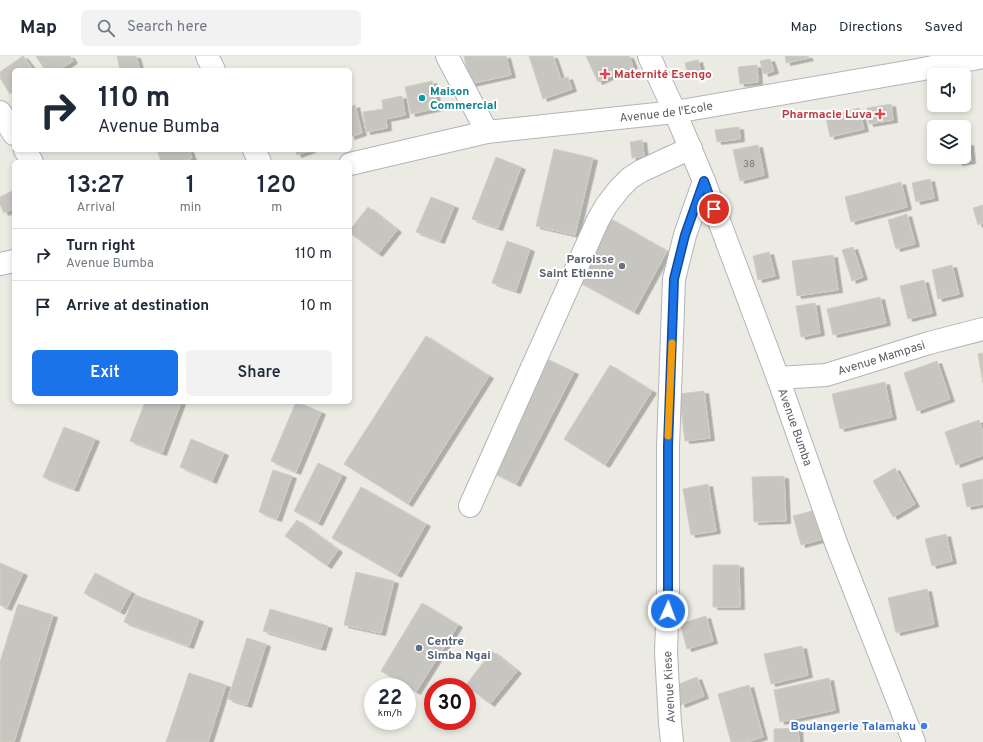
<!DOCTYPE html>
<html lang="en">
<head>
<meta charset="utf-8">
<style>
	:root { --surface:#fff; --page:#f2f2f3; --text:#1f2937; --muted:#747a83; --line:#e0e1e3; --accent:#1a73e8 }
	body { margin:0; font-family:Overpass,sans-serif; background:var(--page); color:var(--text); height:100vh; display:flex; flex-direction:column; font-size:15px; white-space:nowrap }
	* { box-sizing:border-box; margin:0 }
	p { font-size:13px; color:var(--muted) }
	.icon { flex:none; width:22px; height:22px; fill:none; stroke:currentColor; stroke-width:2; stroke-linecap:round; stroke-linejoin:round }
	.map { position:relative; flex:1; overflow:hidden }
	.sheet { position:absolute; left:12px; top:104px; width:340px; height:244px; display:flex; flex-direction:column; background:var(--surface); border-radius:6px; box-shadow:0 2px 6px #0003 }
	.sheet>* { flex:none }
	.hud { position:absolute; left:12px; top:12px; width:340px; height:84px; border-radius:6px; box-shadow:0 2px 6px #0003; background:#fff; color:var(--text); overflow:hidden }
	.tools { position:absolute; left:927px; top:12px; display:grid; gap:8px }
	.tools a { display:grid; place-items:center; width:44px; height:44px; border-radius:6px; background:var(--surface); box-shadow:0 2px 6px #0003; font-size:20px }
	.speed { position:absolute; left:364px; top:622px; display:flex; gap:8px; font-size:20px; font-weight:700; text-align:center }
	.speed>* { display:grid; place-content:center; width:52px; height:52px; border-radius:50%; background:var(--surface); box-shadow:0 2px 6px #0003; line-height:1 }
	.speed small { font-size:10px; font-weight:400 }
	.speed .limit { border:6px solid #d22; background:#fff; color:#111 }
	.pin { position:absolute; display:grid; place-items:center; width:34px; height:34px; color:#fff; margin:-17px; border:2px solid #fff; border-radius:50%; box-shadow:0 1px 4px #0007 }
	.me { position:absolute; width:44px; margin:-22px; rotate:2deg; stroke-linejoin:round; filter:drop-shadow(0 0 3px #0008) }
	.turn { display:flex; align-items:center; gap:14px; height:84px; padding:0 20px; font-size:18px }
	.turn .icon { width:52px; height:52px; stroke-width:2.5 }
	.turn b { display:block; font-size:28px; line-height:34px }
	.eta { display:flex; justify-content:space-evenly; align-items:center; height:68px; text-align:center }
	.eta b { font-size:24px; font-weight:600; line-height:28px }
	.button { display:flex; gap:8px; margin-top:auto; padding:8px 20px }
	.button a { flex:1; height:46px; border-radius:6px; background:var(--accent); color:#fff; font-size:16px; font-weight:600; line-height:46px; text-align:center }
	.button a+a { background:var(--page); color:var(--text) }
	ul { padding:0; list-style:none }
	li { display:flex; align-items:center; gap:12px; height:52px; padding:0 20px; border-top:1px solid var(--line) }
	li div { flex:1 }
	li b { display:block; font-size:15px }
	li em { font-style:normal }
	header { display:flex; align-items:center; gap:24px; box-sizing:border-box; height:56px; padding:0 20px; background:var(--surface); border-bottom:1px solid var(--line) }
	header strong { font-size:19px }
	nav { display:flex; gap:22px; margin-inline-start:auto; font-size:14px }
	.search { width:280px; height:36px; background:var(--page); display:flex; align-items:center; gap:10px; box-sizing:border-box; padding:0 14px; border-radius:6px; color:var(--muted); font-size:15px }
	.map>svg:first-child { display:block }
	.building { fill:#c7c5c0; stroke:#d0cdc2; filter:url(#shadow) }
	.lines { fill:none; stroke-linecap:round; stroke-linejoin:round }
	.minor-casing { stroke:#b3b4b9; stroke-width:24 }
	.minor { stroke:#fff; stroke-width:22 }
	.route-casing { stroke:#114b97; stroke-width:10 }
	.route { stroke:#1a73e8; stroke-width:7 }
	.slow { stroke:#f59e0b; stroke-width:7 }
	.health-dot { fill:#e0444e; stroke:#fff; stroke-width:1.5 }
	.culture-dot { fill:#0f9aa8; stroke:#fff; stroke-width:1.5 }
	.worship-dot { fill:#6b7280; stroke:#fff; stroke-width:1.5 }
	.service-dot { fill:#5c6f8a; stroke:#fff; stroke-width:1.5 }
	.shop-dot { fill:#3f7fe0; stroke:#fff; stroke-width:1.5 }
	.labels { text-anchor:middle; stroke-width:4; stroke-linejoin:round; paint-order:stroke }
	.number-label { font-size:10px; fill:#76777a }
	.health-label { font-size:12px; font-weight:bold; fill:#be3a42; stroke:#fff; text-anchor:start }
	.culture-label { font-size:12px; font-weight:bold; fill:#0d838f; stroke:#fff; text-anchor:start }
	.street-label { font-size:12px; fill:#5b5d62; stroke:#fff }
	.worship-label { font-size:12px; font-weight:bold; fill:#5b616d; stroke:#fff; text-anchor:end }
	.service-label { font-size:12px; font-weight:bold; fill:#4e5e75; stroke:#fff; text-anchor:start }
	.shop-label { font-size:12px; font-weight:bold; fill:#366cbe; stroke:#fff; text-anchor:end }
</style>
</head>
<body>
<header>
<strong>Map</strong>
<div class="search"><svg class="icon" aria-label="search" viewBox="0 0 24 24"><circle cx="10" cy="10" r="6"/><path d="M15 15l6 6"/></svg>Search here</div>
<nav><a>Map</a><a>Directions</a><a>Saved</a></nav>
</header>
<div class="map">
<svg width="983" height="686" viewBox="0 0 983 686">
	<defs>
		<filter id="shadow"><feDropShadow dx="4.5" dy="2.5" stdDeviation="0" flood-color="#0004"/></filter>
	</defs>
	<rect width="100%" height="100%" fill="#ecebe3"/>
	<path class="building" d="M23,0L34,14H14V35L10,38L0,22V16Z
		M36,0H70L73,5L59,14H45Z
		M117,0H136L140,14H120Z
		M464,0H506L511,19L470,28Z
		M529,0H553L561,23L568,21L572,33L543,43Z
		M586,0H629L633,10L598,26Z
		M785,0H808L809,2L786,7Z
		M770,3L774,15L764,18L760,5Z
		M698,4L701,17L688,20L685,7Z
		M757,9L758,26L740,28L738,11Z
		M432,25L438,52L411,58L405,31Z
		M402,40L405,59L386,63L387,72L366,76L363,56L383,53L382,44Z
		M891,48L893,64L869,68L867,52Z
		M355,49L362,77L350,81V51Z
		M859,52L864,73L830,81L826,61Z
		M739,71L740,83L717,86L715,74Z
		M642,84L644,100L632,102L630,86Z
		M969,87L971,105L958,107L957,101H964V88Z
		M758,89L764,119L740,125L733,94Z
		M554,93L593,102L575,179L536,170Z
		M157,94H189L192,102L181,106H161Z
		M295,94H311L297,99Z
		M496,101L521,111L498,172L472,163Z
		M930,123L934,142L916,146L912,127Z
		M901,126L907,151L851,166L845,141Z
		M14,134V152L4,157L0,148V141Z
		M431,141L454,150L440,185L416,176Z
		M983,149V167L978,169L973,152Z
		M368,151L397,174L378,198L350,177V174Z
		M907,158L915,188L896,193L888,164Z
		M611,163L667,195L634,256L577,225Z
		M507,185L530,193L516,235L492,227Z
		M853,191L863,221L852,225L842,194Z
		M769,196L775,220L758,224L753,200Z
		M833,199L838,234L797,240L792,205Z
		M952,209L959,238L938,243L932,214Z
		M924,224L932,257L908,263L900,230Z
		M880,241L886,267L833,279L827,253Z
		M815,247L820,277L801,281L796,250Z
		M426,280L489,320L408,448L344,408Z
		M983,297V327L978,298Z
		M545,302L574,316L516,428L488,414Z
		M937,305L950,343L917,355L904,317Z
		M610,309L652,335L605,409L564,383Z
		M885,326L892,361L840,373L832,338Z
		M704,335L710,382L685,385L679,338Z
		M145,346H181L162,397L130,385Z
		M296,346L321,356L296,416L271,405Z
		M979,364L983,376V399L956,409L945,376Z
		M64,371L95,383L74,433L43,421Z
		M191,383L224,397L212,425L180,411Z
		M318,407L342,419L318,467L294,455Z
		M895,412L915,448L893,461L873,425Z
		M273,414L292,420L277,463L259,456Z
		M784,420L786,465L754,466L752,421Z
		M983,423V448L967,451L962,428Z
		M708,428L716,475L691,479L683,433Z
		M361,431L426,468L397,519L332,482Z
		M815,454L823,483L801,489L793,460Z
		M297,464L338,494L327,510L285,480Z
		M946,478L952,505L932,510L925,483Z
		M0,507L23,517L7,552L0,549Z
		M713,509H739L740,551H713Z
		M356,516L394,525L381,577L344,569Z
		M95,517L131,536L120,556L84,537Z
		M927,533L934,568L896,577L888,542Z
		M135,539L199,563L189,590L124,566Z
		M422,547L458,569L416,636L381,615Z
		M18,548L53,559L14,686H0V606Z
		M270,553L328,570L321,592L263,575Z
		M706,560L713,585L687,593L680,568Z
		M247,582L266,588L247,649L228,643Z
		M802,590L808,619L771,628L764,598Z
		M492,595L517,615L490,648L466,629Z
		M189,617L226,629L208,686H166Z
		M697,621L704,640L681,649L674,630Z
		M829,622L835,654L780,666L774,634Z
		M749,629L763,681L747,686H731L718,638Z
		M798,672L799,686H774V673Z"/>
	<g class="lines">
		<defs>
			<g id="minor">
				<path d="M207,0L214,14"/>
				<path d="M447,0L487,76"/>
				<path id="s1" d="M649,0L675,56L704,125L778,322L836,487L914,686"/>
				<path d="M0,56L14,78"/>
				<path d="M25,94L32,106"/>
				<path d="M254,94L260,106"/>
				<path id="s2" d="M350,108L487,76L675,56L918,14L983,1"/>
				<path d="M0,208L14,205"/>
				<path id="s3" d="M778,322L826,319L929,287L983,273"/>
				<path d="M470,450L598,164L606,150L619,133L630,122L641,115L691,92"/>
				<path d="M672,686L670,667L666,596L668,541V390L674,223L685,179L704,125"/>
			</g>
		</defs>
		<use href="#minor" class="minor-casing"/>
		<use href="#minor" class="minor"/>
	</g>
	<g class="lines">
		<defs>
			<path id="route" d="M668,555V390L674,223L685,179L704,125L714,153"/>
		</defs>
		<use href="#route" class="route-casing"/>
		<use href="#route" class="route"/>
		<path class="slow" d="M668,380L672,287"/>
	</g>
	<g class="health-dot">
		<path d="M603 12h4v4h4v4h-4v4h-4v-4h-4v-4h4z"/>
		<path d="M878 52h4v4h4v4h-4v4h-4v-4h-4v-4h4z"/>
	</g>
	<circle class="culture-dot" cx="422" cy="42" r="4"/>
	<circle class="worship-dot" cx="622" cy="210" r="4"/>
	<circle class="service-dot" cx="419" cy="592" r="4"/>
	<circle class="shop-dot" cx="924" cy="670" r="4"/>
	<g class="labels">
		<g class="number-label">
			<text x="749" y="111">38</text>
		</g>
		<g class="health-label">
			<text x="614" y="22">Maternité Esengo</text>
			<text x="872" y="62" text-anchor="end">Pharmacie Luva</text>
		</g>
		<g class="culture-label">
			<text x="430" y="39">Maison<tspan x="430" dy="14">Commercial</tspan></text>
		</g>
		<g class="street-label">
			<text dy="4" stroke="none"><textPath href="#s2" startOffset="321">Avenue de l'Ecole</textPath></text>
			<text dy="4" stroke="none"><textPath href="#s3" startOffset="106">Avenue Mampasi</textPath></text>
			<text dy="4" stroke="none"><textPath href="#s1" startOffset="399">Avenue Bumba</textPath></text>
			<text transform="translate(669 631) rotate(-93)" y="4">Avenue Kiese</text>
		</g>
		<g class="worship-label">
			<text x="614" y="207">Paroisse<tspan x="614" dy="14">Saint Etienne</tspan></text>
		</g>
		<g class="service-label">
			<text x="427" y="589">Centre<tspan x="427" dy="14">Simba Ngai</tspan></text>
		</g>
		<g class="shop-label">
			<text x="916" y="674">Boulangerie Talamaku</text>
		</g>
	</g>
</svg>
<div class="tools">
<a><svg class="icon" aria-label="sound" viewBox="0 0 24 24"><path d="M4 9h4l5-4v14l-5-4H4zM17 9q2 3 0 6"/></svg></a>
<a><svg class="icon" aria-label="layers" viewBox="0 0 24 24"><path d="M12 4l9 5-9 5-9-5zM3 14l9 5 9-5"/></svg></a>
</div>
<div class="speed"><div>22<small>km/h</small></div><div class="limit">30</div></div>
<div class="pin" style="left:714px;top:153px;background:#d93025"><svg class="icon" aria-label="arrive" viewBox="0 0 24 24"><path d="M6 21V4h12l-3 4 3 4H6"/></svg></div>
<svg class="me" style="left:668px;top:555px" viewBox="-20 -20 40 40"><circle r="17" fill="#1a73e8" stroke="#fff" stroke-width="3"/><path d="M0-11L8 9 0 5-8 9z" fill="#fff"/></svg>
<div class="hud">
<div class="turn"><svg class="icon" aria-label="right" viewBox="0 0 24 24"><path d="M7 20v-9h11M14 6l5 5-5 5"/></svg><div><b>110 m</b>Avenue Bumba</div></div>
</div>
<section class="sheet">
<div class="eta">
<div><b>13:27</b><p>Arrival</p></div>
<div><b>1</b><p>min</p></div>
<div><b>120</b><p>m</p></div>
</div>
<ul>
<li><svg class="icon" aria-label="right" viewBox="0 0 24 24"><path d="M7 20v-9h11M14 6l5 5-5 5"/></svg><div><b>Turn right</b><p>Avenue Bumba</p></div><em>110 m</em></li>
<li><svg class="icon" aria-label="arrive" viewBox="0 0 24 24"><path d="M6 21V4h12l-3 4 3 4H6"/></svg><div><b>Arrive at destination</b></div><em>10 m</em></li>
</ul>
<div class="button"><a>Exit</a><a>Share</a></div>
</section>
</div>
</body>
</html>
